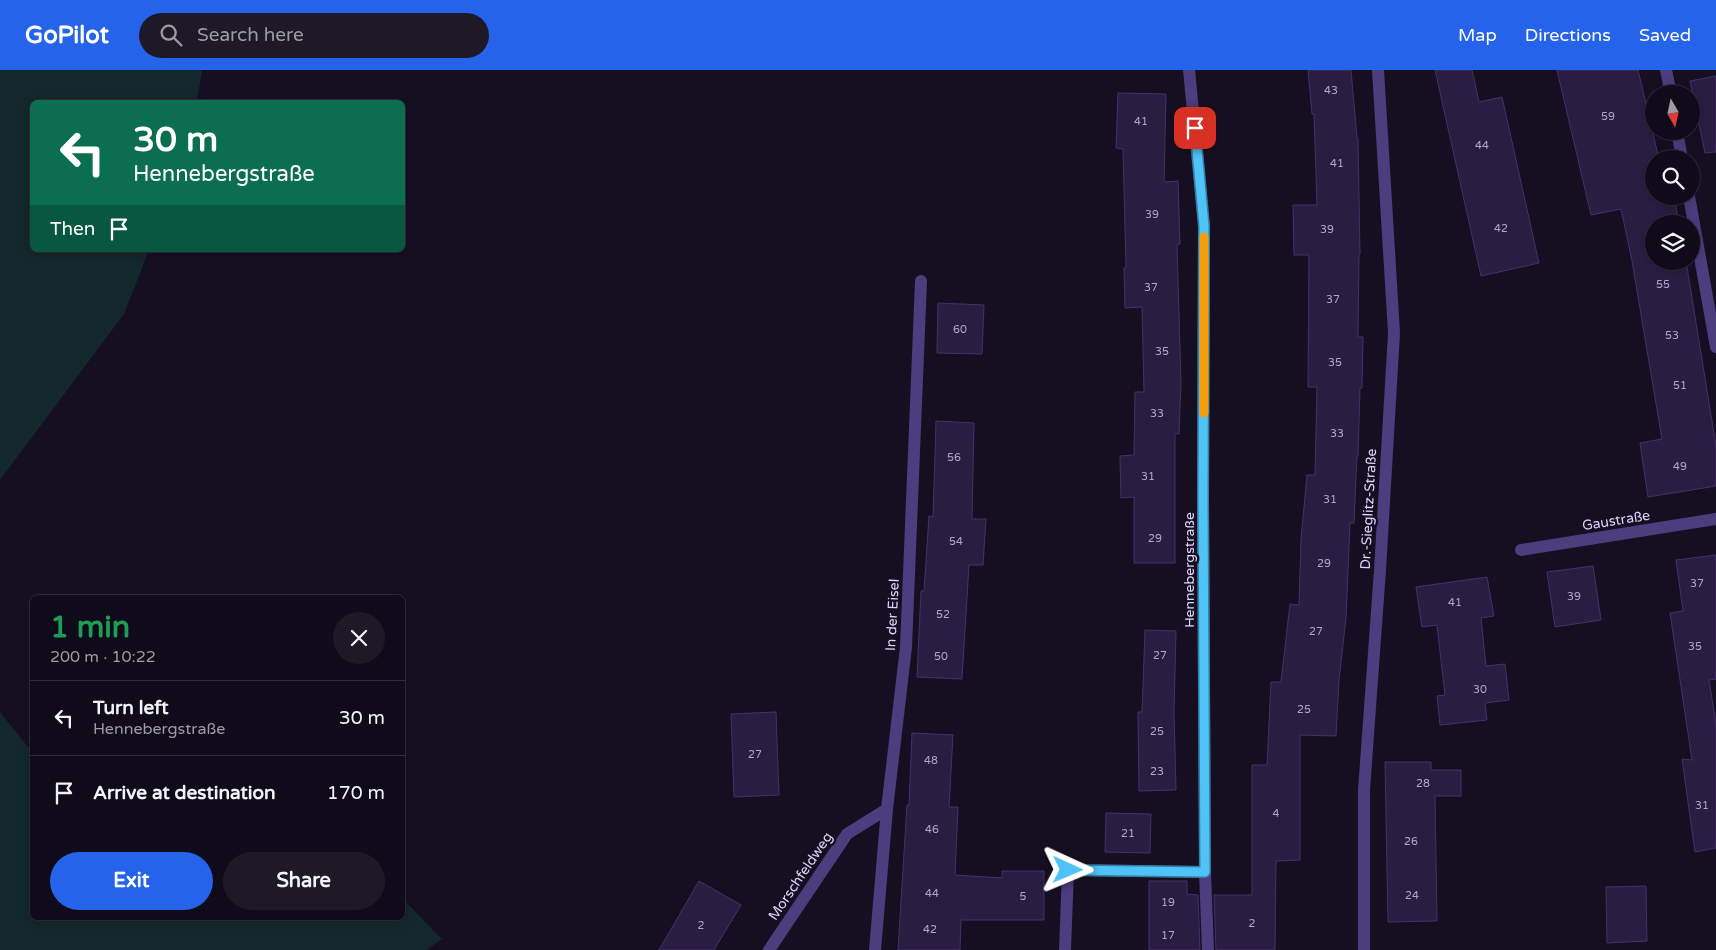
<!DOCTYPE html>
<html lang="en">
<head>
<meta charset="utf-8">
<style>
	:root { --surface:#100b1a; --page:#1e1927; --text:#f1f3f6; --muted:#9c9ba2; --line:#302b39; --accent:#2563eb }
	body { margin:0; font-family:"Varela Round",sans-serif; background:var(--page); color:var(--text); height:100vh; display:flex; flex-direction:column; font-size:19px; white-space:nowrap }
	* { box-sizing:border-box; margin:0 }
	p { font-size:16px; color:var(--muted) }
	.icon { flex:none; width:28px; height:28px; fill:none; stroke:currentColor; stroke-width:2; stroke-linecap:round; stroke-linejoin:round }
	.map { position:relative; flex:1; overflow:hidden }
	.drawer { position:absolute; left:30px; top:525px; width:375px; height:325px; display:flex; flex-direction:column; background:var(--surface); border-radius:8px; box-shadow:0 2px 12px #0003,0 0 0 1px var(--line) }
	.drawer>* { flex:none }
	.guide { position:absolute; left:30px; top:30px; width:375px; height:152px; border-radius:8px; box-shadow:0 2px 12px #0003,0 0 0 1px var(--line); background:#0b6e4f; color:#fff; overflow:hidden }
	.needle { width:32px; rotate:171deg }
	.tools { position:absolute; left:1645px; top:15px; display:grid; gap:10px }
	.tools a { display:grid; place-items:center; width:55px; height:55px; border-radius:50%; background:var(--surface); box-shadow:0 2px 12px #0003,0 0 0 1px var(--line); font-size:25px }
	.pin { position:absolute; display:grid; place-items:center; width:42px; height:42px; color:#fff; margin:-21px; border-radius:10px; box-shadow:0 2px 8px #0006 }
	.me { position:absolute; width:55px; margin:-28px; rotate:91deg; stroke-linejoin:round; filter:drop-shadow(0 0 4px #0008) }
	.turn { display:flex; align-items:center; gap:18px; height:105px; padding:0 20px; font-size:22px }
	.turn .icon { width:65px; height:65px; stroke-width:2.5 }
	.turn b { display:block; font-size:35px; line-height:42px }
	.then { display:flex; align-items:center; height:48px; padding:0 20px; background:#0003; gap:10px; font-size:19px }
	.round { display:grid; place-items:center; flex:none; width:52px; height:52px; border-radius:26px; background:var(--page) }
	.headline { display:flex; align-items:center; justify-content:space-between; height:85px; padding:0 20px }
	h1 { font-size:30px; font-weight:700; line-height:38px; color:#1e9e55 }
	.action { display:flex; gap:10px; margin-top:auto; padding:10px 20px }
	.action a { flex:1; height:58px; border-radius:30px; background:var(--accent); color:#fff; font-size:20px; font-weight:700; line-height:58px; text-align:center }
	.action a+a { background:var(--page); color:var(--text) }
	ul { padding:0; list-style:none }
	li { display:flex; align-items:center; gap:15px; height:75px; padding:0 20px; border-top:1px solid var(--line) }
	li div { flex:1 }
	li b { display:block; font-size:19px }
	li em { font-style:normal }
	header { display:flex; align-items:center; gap:30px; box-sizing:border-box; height:70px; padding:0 25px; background:var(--accent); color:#fff }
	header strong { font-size:24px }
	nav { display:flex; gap:28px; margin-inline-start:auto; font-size:18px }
	.search { width:350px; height:45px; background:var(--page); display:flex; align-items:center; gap:12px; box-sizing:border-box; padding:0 18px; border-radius:28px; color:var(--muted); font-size:19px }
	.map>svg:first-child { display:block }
	.green { fill:#13282c }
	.building { fill:#2a1d42; stroke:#46306c }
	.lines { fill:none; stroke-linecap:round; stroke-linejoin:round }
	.minor { stroke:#4b3d7e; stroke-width:12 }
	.route-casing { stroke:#337fa1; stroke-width:12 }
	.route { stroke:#4fc3f7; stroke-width:9 }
	.slow { stroke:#f59e0b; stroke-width:9 }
	.labels { text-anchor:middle; stroke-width:5; stroke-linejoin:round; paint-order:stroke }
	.number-label { font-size:11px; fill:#b2a6ce }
	.street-label { font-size:14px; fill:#dfd3fc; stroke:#160f22 }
</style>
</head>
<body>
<header>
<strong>GoPilot</strong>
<div class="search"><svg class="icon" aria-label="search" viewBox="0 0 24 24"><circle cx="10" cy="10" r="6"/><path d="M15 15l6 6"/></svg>Search here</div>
<nav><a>Map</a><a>Directions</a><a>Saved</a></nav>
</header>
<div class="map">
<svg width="1716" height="880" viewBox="0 0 1716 880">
	<rect width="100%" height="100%" fill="#160f22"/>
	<path class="green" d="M0,0H202L197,32H32V180H149L124,244L0,410Z
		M0,642L32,682V848H402L403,829L442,869L426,880H0Z"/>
	<path class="building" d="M1308,0H1351L1357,68H1358L1360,184H1359L1358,267H1363L1362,318H1360L1358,386H1357L1354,453H1350L1346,548L1339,610L1336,666L1300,665V790L1276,791L1275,880H1216L1214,825H1252V695H1267L1271,612H1281L1290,534L1299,535L1301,469L1307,405H1315L1317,317H1308L1309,185H1294L1293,135H1317L1314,44H1312Z
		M1435,0H1472L1479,32L1502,27L1539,193L1481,206Z
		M1557,0H1638L1659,89H1654V126H1674L1679,154H1654V191H1686L1716,376V416L1648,427L1640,373L1662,369L1632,191L1621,139L1591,145Z
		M1716,6V82L1705,83L1690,11Z
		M1118,23L1166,24L1164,112L1178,111L1180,174L1177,175L1181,313L1179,364H1175V493H1134V427L1121,428L1120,386L1134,385L1135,322H1144L1142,237L1125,238L1124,198H1126L1123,79L1116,78Z
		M938,233L984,235L982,284L937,283Z
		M936,351L974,353L972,449H986L983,495H969L962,609L917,607L921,521H924L929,446L933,447Z
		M1716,485V609L1709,610L1716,654V778L1695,782L1682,689L1692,690L1670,543L1683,541L1676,490Z
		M1593,496L1601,550L1555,557L1547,502Z
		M1487,507L1494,546L1481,548L1486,596L1505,594L1509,630L1485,633L1487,650L1440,655L1437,626L1445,625L1437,555L1422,557L1416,517Z
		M1145,560L1176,561L1174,642L1176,720L1139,721L1138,642H1142Z
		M776,642L779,725L734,727L731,644Z
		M912,663L953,665L949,737H958L955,805L1002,808V801H1044V850H961L960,880H898L907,735H909Z
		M1385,692H1431V700H1461V726H1435L1437,851L1388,852Z
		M1106,743L1151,744L1150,783L1105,782Z
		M699,811L741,835L714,880H659Z
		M1149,811H1187V824L1198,825L1200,880H1149Z
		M1646,816L1647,871L1607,873L1606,817Z"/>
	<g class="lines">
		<path class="minor" d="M1189,0L1204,156L1203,430L1205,802L1208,880
			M1666,0L1671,24
			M1677,61L1682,89
			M1689,126L1716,277
			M1521,480L1716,449
			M769,880L847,764L887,739
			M875,880L887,739L906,577L921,211
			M1065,880L1068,800L1205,802
			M1364,880V720L1380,500L1394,263L1378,0"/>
	</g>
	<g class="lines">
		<defs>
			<path id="route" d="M1068,800L1205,802L1203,430L1204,156L1195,58"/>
		</defs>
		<use href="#route" class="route-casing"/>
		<use href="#route" class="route"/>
		<path class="slow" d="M1204,343V167"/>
	</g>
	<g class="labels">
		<g class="number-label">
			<text x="1331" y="24">43</text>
			<text x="1608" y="50">59</text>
			<text x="1141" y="55">41</text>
			<text x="1482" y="79">44</text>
			<text x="1337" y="97">41</text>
			<text x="1152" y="148">39</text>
			<text x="1501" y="162">42</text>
			<text x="1327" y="163">39</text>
			<text x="1663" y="218">55</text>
			<text x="1151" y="221">37</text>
			<text x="1333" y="233">37</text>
			<text x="960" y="263">60</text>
			<text x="1672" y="269">53</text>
			<text x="1162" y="285">35</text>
			<text x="1335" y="296">35</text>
			<text x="1680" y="319">51</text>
			<text x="1157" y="347">33</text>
			<text x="1337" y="367">33</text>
			<text x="954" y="391">56</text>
			<text x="1680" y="400">49</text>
			<text x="1148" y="410">31</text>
			<text x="1330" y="433">31</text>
			<text x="1155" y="472">29</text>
			<text x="956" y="475">54</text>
			<text x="1324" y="497">29</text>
			<text x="1697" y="517">37</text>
			<text x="1574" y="530">39</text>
			<text x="1455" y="536">41</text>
			<text x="943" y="548">52</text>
			<text x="1316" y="565">27</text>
			<text x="1695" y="580">35</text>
			<text x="1160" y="589">27</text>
			<text x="941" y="590">50</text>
			<text x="1480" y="623">30</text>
			<text x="1304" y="643">25</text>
			<text x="1157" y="665">25</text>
			<text x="755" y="688">27</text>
			<text x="931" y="694">48</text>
			<text x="1157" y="705">23</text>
			<text x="1423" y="717">28</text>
			<text x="1702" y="739">31</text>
			<text x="1276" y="747">4</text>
			<text x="932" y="763">46</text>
			<text x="1128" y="767">21</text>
			<text x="1411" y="775">26</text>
			<text x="932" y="827">44</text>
			<text x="1412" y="829">24</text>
			<text x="1023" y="830">5</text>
			<text x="1168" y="836">19</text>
			<text x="1252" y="857">2</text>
			<text x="701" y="859">2</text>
			<text x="930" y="863">42</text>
			<text x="1168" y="869">17</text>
		</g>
		<g class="street-label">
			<text transform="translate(1368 439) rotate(-87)" y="5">Dr.-Sieglitz-Straße</text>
			<text transform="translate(1616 450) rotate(-9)" y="5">Gaustraße</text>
			<text transform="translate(1189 500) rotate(-90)" y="5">Hennebergstraße</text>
			<text transform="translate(892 545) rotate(-87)" y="5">In der Eisel</text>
			<text transform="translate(800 806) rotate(-56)" y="5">Morschfeldweg</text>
		</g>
	</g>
</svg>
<div class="tools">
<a><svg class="needle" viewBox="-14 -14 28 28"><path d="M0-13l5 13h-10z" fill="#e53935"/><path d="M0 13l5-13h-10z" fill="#9c9ba2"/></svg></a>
<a><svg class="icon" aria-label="search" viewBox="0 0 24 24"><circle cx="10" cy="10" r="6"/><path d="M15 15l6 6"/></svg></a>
<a><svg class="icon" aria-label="layers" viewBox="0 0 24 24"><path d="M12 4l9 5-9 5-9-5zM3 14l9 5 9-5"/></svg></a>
</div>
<div class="pin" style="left:1195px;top:58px;background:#d93025"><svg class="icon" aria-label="arrive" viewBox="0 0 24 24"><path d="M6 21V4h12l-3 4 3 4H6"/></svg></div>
<svg class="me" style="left:1068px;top:800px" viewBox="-20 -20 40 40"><path d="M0-17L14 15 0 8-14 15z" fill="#4fc3f7" stroke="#fff" stroke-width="4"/></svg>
<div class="guide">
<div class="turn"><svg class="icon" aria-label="left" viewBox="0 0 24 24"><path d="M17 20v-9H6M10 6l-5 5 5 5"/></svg><div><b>30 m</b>Hennebergstraße</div></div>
<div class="then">Then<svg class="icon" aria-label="arrive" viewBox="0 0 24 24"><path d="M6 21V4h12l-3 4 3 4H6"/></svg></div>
</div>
<section class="drawer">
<div class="headline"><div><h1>1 min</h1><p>200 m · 10:22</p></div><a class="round"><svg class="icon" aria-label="close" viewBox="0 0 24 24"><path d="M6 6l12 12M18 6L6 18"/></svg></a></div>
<ul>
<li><svg class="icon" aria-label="left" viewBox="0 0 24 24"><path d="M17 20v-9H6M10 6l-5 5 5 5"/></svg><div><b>Turn left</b><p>Hennebergstraße</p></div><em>30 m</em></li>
<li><svg class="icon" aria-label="arrive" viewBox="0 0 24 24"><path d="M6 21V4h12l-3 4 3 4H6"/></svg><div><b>Arrive at destination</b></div><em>170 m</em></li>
</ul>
<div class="action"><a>Exit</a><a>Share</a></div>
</section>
</div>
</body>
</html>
